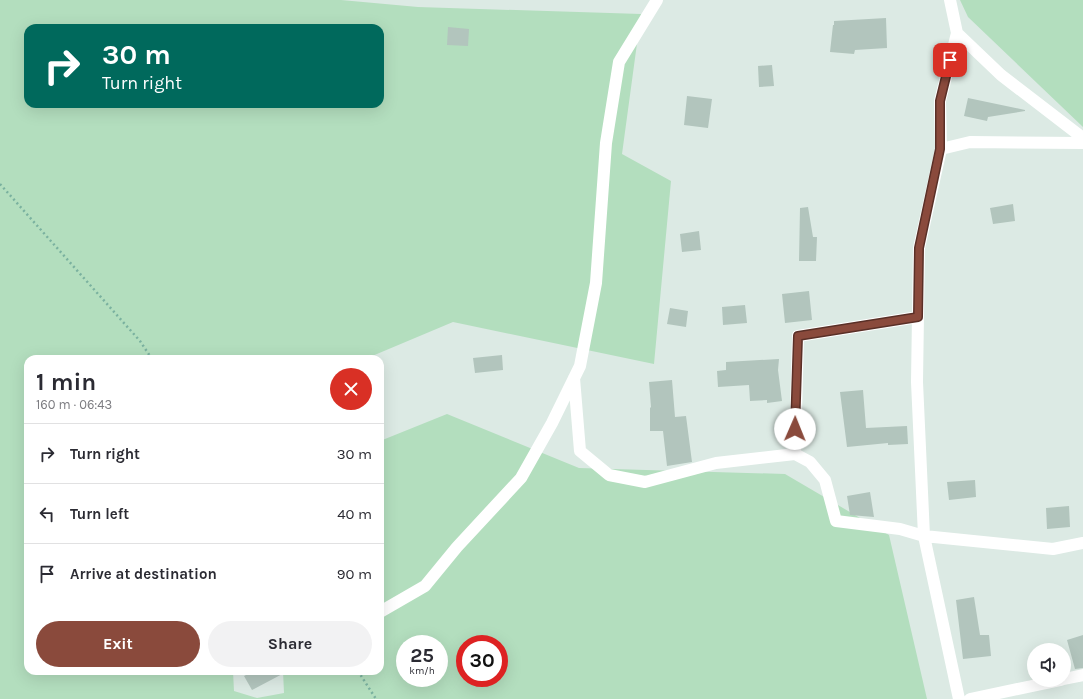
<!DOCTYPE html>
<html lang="en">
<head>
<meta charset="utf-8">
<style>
	:root { --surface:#fff; --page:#f2f2f3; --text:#2b2b33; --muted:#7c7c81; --line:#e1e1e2; --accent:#8a4a3c }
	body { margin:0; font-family:Karla,sans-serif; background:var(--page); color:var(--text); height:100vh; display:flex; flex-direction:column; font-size:15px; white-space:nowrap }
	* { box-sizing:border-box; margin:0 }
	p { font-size:13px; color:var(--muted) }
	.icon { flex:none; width:22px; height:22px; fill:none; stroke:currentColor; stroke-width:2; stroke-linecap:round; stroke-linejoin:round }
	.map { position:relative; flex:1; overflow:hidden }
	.details { position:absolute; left:24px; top:355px; width:360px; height:320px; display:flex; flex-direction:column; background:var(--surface); border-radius:12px; box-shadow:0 4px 16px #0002 }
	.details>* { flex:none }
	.top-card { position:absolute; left:24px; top:24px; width:360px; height:84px; border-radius:12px; box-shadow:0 4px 16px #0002; background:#00695c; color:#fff; overflow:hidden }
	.buttons { position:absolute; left:1027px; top:643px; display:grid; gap:8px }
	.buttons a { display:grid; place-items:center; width:44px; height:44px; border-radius:50%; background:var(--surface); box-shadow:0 4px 16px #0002; font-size:20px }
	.speed { position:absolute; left:396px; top:635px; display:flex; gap:8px; font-size:20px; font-weight:700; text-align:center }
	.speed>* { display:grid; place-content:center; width:52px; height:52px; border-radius:50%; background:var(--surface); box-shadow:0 4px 16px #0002; line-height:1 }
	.speed small { font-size:10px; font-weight:400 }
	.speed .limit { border:6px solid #d22; background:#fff; color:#111 }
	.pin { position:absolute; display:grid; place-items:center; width:34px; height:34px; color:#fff; margin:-17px; border-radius:8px; box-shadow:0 2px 6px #0006 }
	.me { position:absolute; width:44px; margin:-22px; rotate:1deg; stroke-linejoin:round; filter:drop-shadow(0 0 3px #0008) }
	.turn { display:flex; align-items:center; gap:14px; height:84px; padding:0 12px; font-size:18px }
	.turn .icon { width:52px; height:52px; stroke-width:2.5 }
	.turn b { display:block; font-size:28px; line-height:34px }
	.round { display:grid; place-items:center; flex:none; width:42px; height:42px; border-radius:21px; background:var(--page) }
	.summary { display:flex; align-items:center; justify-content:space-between; height:68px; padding:0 12px }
	h1 { font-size:24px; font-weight:700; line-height:30px }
	.action { display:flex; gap:8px; margin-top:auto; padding:8px 12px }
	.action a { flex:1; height:46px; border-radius:24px; background:var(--accent); color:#fff; font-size:16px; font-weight:700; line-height:46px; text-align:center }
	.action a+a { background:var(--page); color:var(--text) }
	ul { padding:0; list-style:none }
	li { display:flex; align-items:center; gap:12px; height:60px; padding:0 12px; border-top:1px solid var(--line) }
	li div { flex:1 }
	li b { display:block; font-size:15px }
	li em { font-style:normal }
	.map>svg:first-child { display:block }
	.green { fill:#b3debe; fill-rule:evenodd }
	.building { fill:#b2c5bd }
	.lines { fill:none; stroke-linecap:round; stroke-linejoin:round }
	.path { stroke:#7ab19f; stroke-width:2.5; stroke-dasharray:2 3; stroke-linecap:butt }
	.minor { stroke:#fff; stroke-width:12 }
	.route-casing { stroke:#5a3027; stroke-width:10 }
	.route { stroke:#8a4a3c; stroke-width:7 }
</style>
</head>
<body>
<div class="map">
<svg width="1083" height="699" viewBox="0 0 1083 699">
	<rect width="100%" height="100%" fill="#dceae4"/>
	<path class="green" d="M0,0H341L418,7L641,14L622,154L671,181L654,364L453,322L365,359H28V671H233L234,691L257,698L284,693L283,671H380V441L447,414L579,468L785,474L889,535L927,699H0ZM28,28H380V104H28ZM405,644H439V678H405ZM465,644H499V678H465Z
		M960,0H1083V127L968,17Z"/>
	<path class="building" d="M886,18L887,48L855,50L854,54L830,52L833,25H834V21Z
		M448,27L469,29L468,46L447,45Z
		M772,65L774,86L759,87L758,66Z
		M687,96L712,99L708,128L684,125Z
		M968,98L1025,110V111L988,117L987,121L964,116Z
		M1013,204L1015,221L993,224L990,208Z
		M808,207L813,237H817L816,261H799L800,208Z
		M699,231L701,250L682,252L680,234Z
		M809,291L812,320L785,323L782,294Z
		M745,305L747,323L723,325L722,307Z
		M670,308L688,311L686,327L667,324Z
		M502,355L503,370L475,373L473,358Z
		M779,359L778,370L782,401L767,403V400L750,401L749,385L718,387L717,371L726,370V362Z
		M672,380L675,417L686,416L692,462L667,466L663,431H650V408L651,407L649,382Z
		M863,390L866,428L907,426L908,444L888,445V443L847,447L840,392Z
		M975,480L976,497L949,500L947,482Z
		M870,492L874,517L850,515L847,496Z
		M1069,506L1070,527L1047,529L1046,508Z
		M974,597L980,635H989L991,656L963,659L956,600Z
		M1083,635V668L1075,669L1067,640Z
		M254,671H288L252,690L244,676Z"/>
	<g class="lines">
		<path class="path" d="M0,184L140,341L152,359
			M358,671L376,699"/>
		<path class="minor" d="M950,0L957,33L940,101L941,149L919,248L917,382L924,536L959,699
			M957,33L1001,75L1083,138
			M941,149L970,142L1083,143
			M574,378L580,451L609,475L645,482L716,463L795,454L810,462L825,480L836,521L900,529L924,536L1053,549L1083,543
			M795,454L798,336L918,317
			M380,612L425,586L457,547L521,478L552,423L580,366L596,283L606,143L619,62L657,0
			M1064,679L1083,675
			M970,699L1061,680"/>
	</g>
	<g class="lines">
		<defs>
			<path id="route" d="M795,429L798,336L918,317L919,248L940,149V101L950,60"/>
		</defs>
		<use href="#route" class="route-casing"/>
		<use href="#route" class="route"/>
	</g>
</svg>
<div class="buttons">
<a><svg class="icon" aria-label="sound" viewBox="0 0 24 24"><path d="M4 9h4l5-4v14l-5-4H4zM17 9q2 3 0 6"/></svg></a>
</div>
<div class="speed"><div>25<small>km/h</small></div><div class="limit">30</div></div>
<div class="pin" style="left:950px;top:60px;background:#d93025"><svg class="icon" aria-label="arrive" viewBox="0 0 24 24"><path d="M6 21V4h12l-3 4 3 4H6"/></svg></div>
<svg class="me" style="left:795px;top:429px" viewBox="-20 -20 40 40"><circle r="19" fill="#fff"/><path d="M0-13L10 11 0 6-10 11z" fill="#8a4a3c"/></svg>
<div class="top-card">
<div class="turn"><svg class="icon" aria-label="right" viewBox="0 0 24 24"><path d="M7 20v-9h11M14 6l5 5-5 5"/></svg><div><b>30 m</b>Turn right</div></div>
</div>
<section class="details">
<div class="summary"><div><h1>1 min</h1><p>160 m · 06:43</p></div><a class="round" style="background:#d93025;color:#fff"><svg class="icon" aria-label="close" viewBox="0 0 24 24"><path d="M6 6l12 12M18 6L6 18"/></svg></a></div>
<ul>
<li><svg class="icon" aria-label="right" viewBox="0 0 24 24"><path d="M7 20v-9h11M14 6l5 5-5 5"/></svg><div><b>Turn right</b></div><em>30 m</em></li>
<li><svg class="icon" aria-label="left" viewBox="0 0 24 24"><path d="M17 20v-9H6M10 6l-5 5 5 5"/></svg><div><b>Turn left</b></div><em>40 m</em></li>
<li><svg class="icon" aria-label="arrive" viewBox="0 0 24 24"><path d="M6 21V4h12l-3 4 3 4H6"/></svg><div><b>Arrive at destination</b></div><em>90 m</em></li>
</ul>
<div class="action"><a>Exit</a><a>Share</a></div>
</section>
</div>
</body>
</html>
